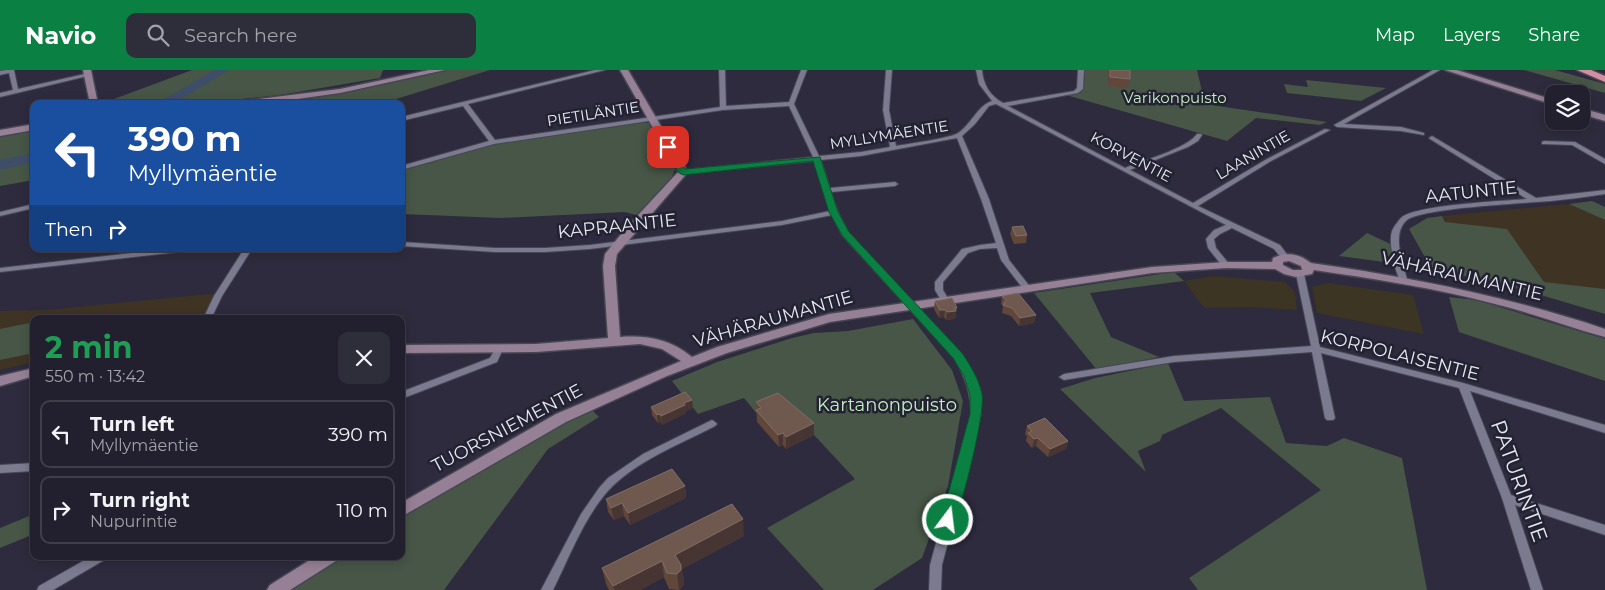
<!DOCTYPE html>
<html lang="en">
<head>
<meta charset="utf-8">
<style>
	:root { --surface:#22202e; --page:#2e2d3a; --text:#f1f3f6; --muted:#a2a3aa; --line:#3f3e4a; --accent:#0b8043 }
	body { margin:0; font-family:Montserrat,sans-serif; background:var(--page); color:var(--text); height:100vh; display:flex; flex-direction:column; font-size:19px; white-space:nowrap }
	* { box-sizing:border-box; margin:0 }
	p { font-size:16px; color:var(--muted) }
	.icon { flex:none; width:28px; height:28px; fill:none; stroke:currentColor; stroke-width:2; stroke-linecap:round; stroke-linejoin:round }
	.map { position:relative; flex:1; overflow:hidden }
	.details { position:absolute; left:30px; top:245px; width:375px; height:245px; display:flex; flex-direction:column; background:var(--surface); border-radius:10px; box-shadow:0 2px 12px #0003,0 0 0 1px var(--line) }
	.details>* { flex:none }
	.top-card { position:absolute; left:30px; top:30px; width:375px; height:152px; border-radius:10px; box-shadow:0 2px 12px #0003,0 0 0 1px var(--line); background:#1a4fa0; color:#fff; overflow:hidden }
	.tools { position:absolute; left:1545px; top:15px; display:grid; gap:10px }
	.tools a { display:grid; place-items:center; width:45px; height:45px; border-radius:10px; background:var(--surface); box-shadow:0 2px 12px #0003,0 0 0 1px var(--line); font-size:25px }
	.pin { position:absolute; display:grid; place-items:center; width:42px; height:42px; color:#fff; margin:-21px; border-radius:10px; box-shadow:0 2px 8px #0006 }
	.me { position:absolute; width:55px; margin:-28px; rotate:15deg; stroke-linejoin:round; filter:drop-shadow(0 0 4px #0008) }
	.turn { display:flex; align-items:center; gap:18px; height:105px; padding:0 15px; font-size:22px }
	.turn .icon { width:65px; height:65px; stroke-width:2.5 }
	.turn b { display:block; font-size:35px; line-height:42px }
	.then { display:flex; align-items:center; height:48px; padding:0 15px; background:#0003; gap:10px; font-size:19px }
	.round { display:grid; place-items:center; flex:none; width:52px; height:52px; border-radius:10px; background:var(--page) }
	.summary { display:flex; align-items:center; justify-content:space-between; height:85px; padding:0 15px }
	h1 { font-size:30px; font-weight:700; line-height:38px; color:#1e9e55 }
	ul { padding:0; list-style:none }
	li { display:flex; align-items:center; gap:15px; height:68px; margin:0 10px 8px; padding:0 5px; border:2px solid var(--line); border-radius:10px }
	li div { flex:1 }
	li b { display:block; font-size:19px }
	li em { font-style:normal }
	header { display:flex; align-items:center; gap:30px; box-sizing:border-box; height:70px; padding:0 25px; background:var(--accent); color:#fff }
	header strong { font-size:24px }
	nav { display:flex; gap:28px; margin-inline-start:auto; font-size:18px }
	.search { width:350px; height:45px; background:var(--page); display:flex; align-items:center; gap:12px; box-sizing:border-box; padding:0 18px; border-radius:10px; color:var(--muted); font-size:19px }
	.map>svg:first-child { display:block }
	.commercial { fill:#3c3523 }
	.education { fill:#3f3324 }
	.green { fill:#475646 }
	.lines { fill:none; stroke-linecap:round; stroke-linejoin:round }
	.river { fill:#3f4e68; fill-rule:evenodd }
	.street-casing { stroke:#474655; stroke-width:2 }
	.secondary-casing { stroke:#474655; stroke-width:3 }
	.highway-casing { stroke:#474655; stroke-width:3 }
	.street { fill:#7b7a8f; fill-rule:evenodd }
	.secondary { fill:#968095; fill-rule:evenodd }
	.highway { fill:#d58da2; fill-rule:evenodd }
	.wall { fill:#61473a }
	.shaded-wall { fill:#463533 }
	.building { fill:#6f584d; stroke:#826e67 }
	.route { fill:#0b8043; stroke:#07532c }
	.labels { text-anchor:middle; stroke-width:5; stroke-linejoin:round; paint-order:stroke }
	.far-park-label { font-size:15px; fill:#c3eebf; stroke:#232233 }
	.far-street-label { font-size:15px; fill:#e6e6f1; stroke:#232233 }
	.street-label { font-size:18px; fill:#e6e6f1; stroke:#232233 }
	.park-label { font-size:18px; fill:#c3eebf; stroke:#232233 }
	.near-street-label { font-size:21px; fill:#e6e6f1; stroke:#232233 }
</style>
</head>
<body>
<header>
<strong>Navio</strong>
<div class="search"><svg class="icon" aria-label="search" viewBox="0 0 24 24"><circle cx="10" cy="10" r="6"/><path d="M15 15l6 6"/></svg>Search here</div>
<nav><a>Map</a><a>Layers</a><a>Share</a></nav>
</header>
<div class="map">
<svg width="1605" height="520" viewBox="0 0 1605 520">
	<rect width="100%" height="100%" fill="#2d2b3d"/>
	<path class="commercial" d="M1213,206L1285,212L1295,222L1297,240L1253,237L1204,238L1184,211Z
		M1328,213L1413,225L1424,264L1317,243L1312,217Z"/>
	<path class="education" d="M1569,134L1605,150V238L1476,204L1442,146Z
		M220,223L207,249H34V292L0,300V241L46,240Z"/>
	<path class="green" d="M192,0H383L380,8L280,25L195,34H112L114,29Z
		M437,0H490L380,34L304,33L311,28Z
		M1083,0H1197L1205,34L1327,52L1320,55L1256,48L1227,71L1066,25L1081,22Z
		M1524,0H1555L1605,14V23Z
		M1306,10L1386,18L1361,31L1287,23L1284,14L1308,17Z
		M642,52L649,53L675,99L671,110L636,145L625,142L501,148L401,144V100L495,74Z
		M34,57V87L0,95V63Z
		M34,91V110L0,116V98Z
		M1592,131L1605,137V150L1569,134Z
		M1442,146L1445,152L1507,159L1544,212L1605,219V244L1527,221L1431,198L1409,159L1427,148Z
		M1367,163L1395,176L1399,194L1339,186Z
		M1174,202L1184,211L1090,223L1111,267L1159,287L1097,300L1034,223Z
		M1449,227L1476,230L1605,269V311L1459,262Z
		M913,249L952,300L963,331L948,416L922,488L873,520H824L767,458L855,409L814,365L779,335L757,344L744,328L698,344L672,311L717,292L792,268L814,263L848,261Z
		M34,252V283L0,290V259Z
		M1168,293L1184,331L1270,327L1286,373L1327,376L1344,368L1402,388L1427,520H1198L1189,508L1321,420L1221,338L1162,365L1160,371L1138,381L1146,402L1060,319L1095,308Z
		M588,336L599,347L548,379L444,520H279L334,486H401V445Z
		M34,444V464L0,478V458Z"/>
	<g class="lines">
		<path class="river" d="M214,0H229L173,34H156Z
			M34,83V92L0,100V90Z"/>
		<defs>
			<path id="street" d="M7,0H14L18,19L89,3L92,5L0,27V23L13,20L9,3L0,5V1Z
				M595,0H605L468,34L495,70L720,37L719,0H725L726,36L789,32L801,0H807L794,34L819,86L861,82L890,77L883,40L886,0H892L889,40L896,76C908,74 951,68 958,63C971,55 977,36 992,31L979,14L976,0H982C983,14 990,26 1003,33L1074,21L1077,18L1078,0H1084L1083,19L1078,23L1008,36L1125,98C1142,91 1188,78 1197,64H1201L1202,65L1198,71L1188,77L1130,100L1193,133L1267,89L1325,59L1330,60L1271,91L1198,136L1280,175L1289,187L1288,189H1282L1274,179L1232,158L1220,164L1214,169L1216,178L1230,195L1226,197H1223L1208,178L1206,169L1214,160L1226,155L996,34L989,36L975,54L962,66L989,129L1009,190L1031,218L1030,220H1024L1001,190L997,178L980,179L968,183L943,212V220L949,230L945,233L942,232L935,220V212L962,179L980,175L996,173L981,129L957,68L861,86L821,90L830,118L895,112L898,114L895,116L831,122L838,142L848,162L961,284C974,304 981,321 981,345L942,495L941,520H929L930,495L971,345C971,323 965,307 954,288L842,165L832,145L782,155L590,179L545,182H495L401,176V172L495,178H545L590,175L782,151L830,141L815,91L683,104L680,102L683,100L813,87L789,36L723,40L494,74L401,100V96L489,71L463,36L401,51V47Z
				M1433,0H1440L1344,54L1401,57L1424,63V65L1401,61L1337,57L1334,55Z
				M1432,66L1536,128L1605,120V124C1587,127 1569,129 1551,131C1527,133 1422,138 1407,150C1391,164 1403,193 1407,209L1403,211H1400C1395,200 1388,173 1392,161C1393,158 1398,151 1401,148C1414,135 1504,131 1527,129L1430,69L1429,68Z
				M1544,71L1575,72L1605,89V94L1572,75L1542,74V72Z
				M34,134V138L0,146V142Z
				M168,179H191L187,181L0,202V198Z
				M244,179H252L222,226L211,249H203L214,226Z
				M1297,202H1303L1304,204L1320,277L1463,313L1605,355V363L1470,321L1511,425L1605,455V465L1515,435L1543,520H1531L1502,428L1459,318L1321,283L1335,348L1333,350H1327L1325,348L1312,282L1174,292L1064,310L1059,307L1064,304L1174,286L1311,276L1296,204Z
				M499,276L503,279L497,292L401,329V322L490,288L496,277Z
				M712,350L715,352L717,354L715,356C679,375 635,391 607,422C583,450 569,488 553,520H541L581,444L599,418L608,408L643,384Z
				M34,393V401L0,403V395Z
				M92,486H108L106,489L53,520H37L39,516Z"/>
			<path id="secondary" d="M83,0H91L98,34H90Z
				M429,0H445L340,23L262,34H237L241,31L340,19Z
				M620,0H628L688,102L617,184L615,196L620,267C647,265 670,269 692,287L717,277L829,244L1152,197L1226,192H1272L1273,188C1286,181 1300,184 1311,193C1411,207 1509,227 1605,259V267C1568,257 1532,243 1495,234C1435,218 1375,209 1314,200L1312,204L1296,207L1284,204L1275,199L1226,198L1152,203L830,252L727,283L667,306L566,352L401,447V433L556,344L681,291L662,279L640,274L536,282L401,283V275L536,274L608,268L603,196L605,184L626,158L678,102ZM1289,191L1301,196L1302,200H1293L1283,195V192Z
				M1445,0H1457L1554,30V35Z
				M1581,38L1605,45V51L1581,44Z
				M34,54V60L0,66V60Z
				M34,298V306L0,316V306Z
				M316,486H338L336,491L290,520H267L270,515Z"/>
			<path id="highway" d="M1577,0H1591L1605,6V12Z"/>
		</defs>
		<use href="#street" class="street-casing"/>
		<use href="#secondary" class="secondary-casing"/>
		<use href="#highway" class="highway-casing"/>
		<use href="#street" class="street"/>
		<use href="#secondary" class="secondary"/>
		<use href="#highway" class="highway"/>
	</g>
	<path class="wall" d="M1108,0H1130V9L1128,18L1108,16Z
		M1012,157L1027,165L1026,173L1014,174L1010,164Z
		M1002,226L1036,245L1034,253L1019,256L1011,246L1002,243L1003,236L1001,234Z
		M935,231L956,245L955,249L946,250L944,247L939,248L934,239Z
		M692,330L693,338L686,341V343L662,355L661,352L658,353L652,345L651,337Z
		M756,332L814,353V365L786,379L783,375L779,377L757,352Z
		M1027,356L1068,371L1066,379L1048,387L1036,376L1032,378L1026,371L1027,366L1025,364Z
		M685,416L686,428L630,455L624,446L614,450L608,442L606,429Z
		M744,466L682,499L684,511L683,516L679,520L669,519L664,507L640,520H609L606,514L602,498Z"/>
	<path class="shaded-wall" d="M955,238H957L955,249L946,250L947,242Z
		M940,240H945L944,247L939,248Z
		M1036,245L1034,253L1019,256L1020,248Z
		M692,330L693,338L686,341V343L662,355L661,346L684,333Z
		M660,344L661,352L658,353L657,345Z
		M814,353V365L786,379V367Z
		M783,363V375L779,377L778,365Z
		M1038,368L1036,376L1032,378L1034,369Z
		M1068,371L1066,379L1048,387L1050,379Z
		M685,416L686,428L630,455L628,443Z
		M622,433L624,446L614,450L611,438Z
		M743,449L744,466L682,499L684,511L683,516L679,520L675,485Z
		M662,491L664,507L640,520H614L613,516Z"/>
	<path class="building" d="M1110,0H1130V9L1110,7Z
		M1023,156L1027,165L1016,166L1012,157Z
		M1018,223L1036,245L1020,248L1012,238L1003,235L1006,230L1002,226Z
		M952,228L957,238H955L956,241L947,242L945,240H940L935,231Z
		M685,322L692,330L684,333L685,335L661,346L660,344L657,345L651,337Z
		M778,323L814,353L786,367L783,363L778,365L756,340L761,338L756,332Z
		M1045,348L1068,371L1050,379L1038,368L1034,369L1028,363L1032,361L1027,356Z
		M672,399L685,416L628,443L622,433L611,438L606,429Z
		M732,434L743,449L675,485L681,495V500L677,504L667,503L662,491L613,516L602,498Z"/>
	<path class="route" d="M666,75H671L685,99L820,87L838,142L849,162L962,283C970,295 979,309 982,324C986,340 962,438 953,454L948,456L943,454L941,450L970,344V325L964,306L953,288L842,165L829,142L813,91L683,105L678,102L664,77Z"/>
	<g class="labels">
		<g class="far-park-label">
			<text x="1175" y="33">Varikonpuisto</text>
		</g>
		<g class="far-street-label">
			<text transform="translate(593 44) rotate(-9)" y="5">PIETILÄNTIE</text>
			<text transform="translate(889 65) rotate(-9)" y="5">MYLLYMÄENTIE</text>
			<text transform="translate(1253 85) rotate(-30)" y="5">LAANINTIE</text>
			<text transform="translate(1131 87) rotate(28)" y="5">KORVENTIE</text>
		</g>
		<g class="street-label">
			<text transform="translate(1471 122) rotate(-6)" y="6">AATUNTIE</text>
			<text transform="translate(617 156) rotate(-6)" y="6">KAPRAANTIE</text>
			<text transform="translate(1462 206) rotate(13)" y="6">VÄHÄRAUMANTIE</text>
			<text transform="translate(773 249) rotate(-16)" y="6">VÄHÄRAUMANTIE</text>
			<text transform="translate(1400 285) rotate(14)" y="6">KORPOLAISENTIE</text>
			<text transform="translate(507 358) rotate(-28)" y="6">TUORSNIEMENTIE</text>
		</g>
		<g class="park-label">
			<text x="887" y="341">Kartanonpuisto</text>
		</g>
		<g class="near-street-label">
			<text transform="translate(1519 411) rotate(70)" y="7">PATURINTIE</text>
		</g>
	</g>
</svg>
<div class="tools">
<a><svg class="icon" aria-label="layers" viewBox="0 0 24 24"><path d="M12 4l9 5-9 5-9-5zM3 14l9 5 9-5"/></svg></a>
</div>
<div class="pin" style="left:668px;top:77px;background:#d93025"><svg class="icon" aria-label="arrive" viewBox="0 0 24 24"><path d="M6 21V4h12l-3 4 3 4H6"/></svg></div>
<svg class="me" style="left:948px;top:450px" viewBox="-20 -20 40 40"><circle r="17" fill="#0b8043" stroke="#fff" stroke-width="3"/><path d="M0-11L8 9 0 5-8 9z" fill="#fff"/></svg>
<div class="top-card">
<div class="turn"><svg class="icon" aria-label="left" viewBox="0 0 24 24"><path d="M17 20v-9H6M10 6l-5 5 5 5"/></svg><div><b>390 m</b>Myllymäentie</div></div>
<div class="then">Then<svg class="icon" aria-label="right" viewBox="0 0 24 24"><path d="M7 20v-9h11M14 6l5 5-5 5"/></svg></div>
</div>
<section class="details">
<div class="summary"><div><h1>2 min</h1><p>550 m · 13:42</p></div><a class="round"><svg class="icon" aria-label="close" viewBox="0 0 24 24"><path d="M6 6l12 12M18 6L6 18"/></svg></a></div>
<ul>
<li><svg class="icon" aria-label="left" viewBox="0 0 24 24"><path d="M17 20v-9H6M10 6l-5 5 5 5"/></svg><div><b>Turn left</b><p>Myllymäentie</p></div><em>390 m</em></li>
<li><svg class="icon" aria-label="right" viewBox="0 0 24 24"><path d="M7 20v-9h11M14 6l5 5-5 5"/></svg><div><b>Turn right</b><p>Nupurintie</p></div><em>110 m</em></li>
</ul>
</section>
</div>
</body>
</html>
